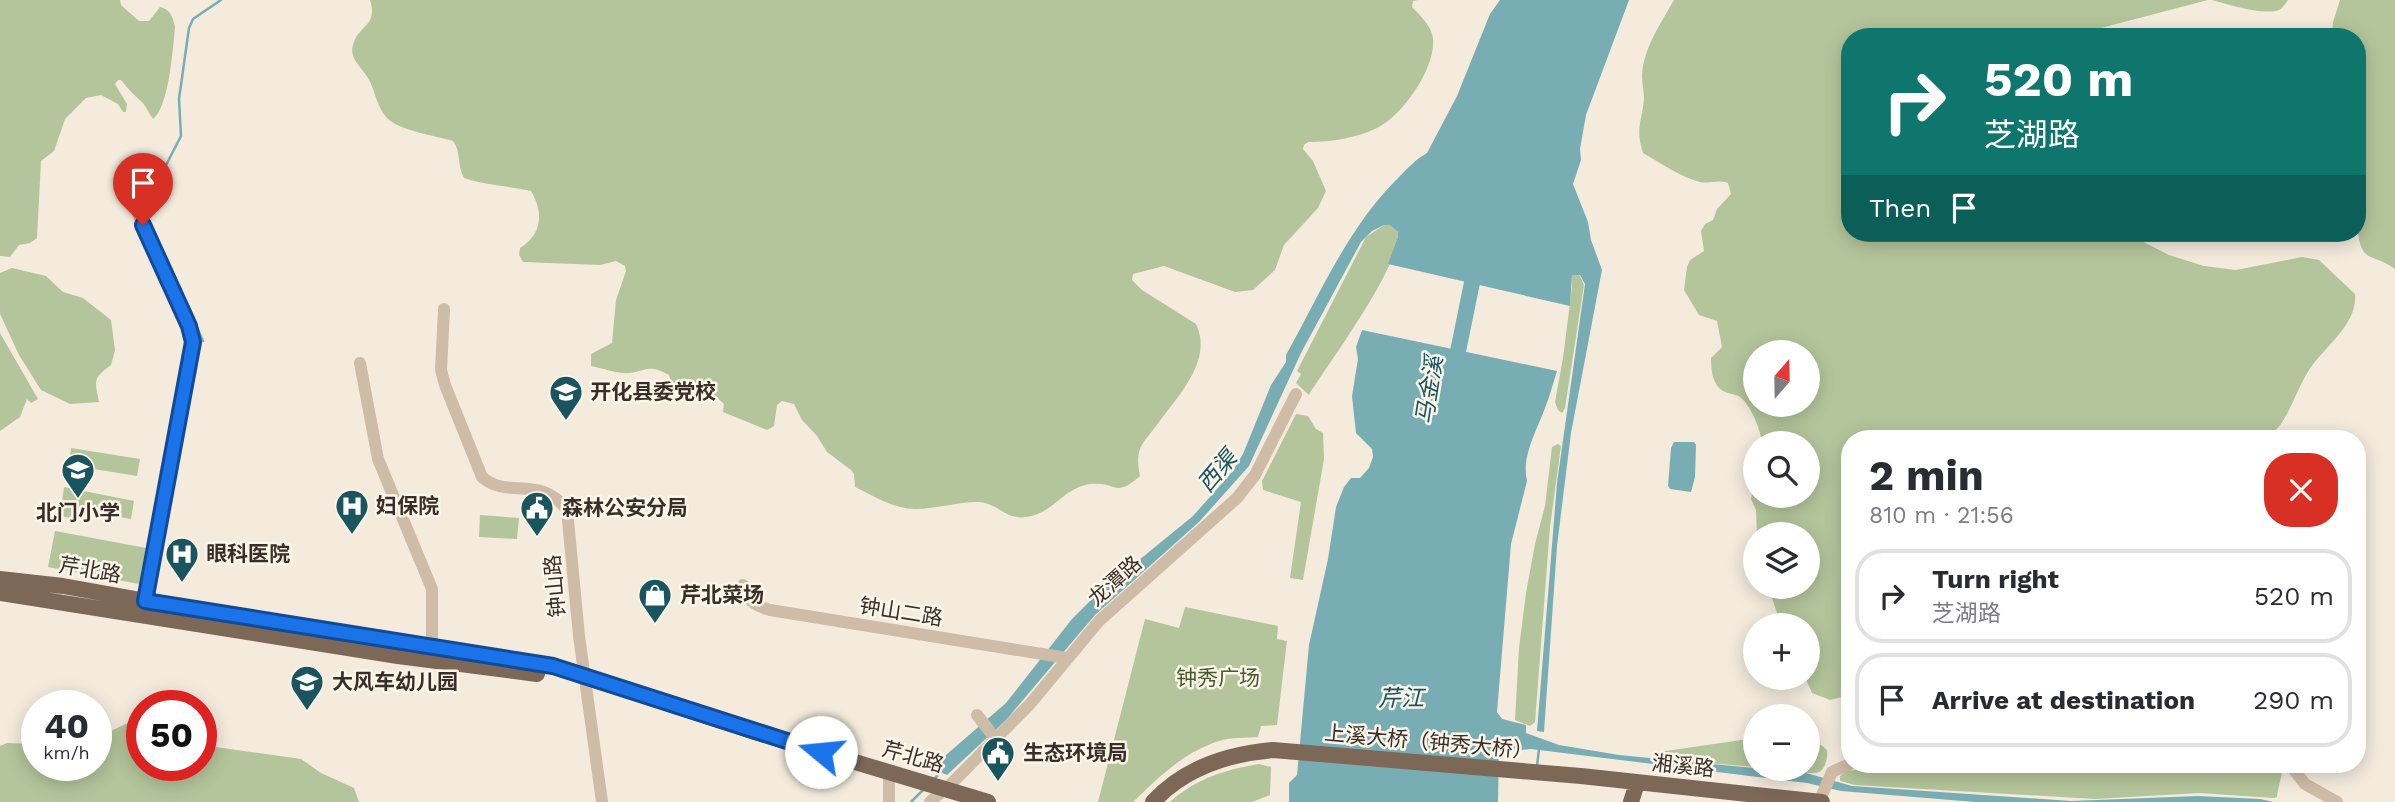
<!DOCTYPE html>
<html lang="en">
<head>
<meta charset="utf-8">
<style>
	:root { --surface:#fff; --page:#f7f7f7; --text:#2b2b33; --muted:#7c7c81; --line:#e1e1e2 }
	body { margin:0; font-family:"Work Sans","Noto Sans SC",sans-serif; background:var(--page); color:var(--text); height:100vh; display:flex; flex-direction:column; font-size:26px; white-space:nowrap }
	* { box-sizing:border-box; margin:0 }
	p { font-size:23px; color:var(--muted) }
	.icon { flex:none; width:38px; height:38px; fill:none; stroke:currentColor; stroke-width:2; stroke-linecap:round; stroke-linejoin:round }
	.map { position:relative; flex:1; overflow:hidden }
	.panel { position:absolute; left:1841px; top:430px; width:525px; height:343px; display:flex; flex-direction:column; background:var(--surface); border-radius:28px; box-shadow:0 4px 18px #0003 }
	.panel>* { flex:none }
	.banner { position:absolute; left:1841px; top:28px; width:525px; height:214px; border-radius:28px; box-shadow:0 4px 18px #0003; background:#0f766e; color:#fff; overflow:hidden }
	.needle { width:46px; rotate:20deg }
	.fabs { position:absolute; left:1743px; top:340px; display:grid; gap:14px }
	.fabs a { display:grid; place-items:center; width:77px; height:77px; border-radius:50%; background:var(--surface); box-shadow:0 4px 18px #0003; font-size:35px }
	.speed { position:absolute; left:21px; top:690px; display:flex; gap:14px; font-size:35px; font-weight:700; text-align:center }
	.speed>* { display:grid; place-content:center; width:91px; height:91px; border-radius:50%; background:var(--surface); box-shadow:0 4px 18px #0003; line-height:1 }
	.speed small { font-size:18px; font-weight:400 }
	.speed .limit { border:10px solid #d22; background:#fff; color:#111 }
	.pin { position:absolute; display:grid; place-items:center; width:60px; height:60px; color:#fff; margin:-72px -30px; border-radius:50% 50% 50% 0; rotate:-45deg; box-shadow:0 0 7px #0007 }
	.pin .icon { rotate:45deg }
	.me { position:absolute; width:77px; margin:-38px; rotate:287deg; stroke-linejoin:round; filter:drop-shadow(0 0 5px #0008) }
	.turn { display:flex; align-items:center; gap:24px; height:147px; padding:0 28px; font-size:32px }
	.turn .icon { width:91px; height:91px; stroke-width:2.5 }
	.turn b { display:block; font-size:49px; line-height:60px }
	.then { display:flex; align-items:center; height:66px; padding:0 28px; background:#0003; gap:14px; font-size:26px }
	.round { display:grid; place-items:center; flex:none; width:74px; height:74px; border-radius:28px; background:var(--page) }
	.headline { display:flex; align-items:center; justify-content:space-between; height:119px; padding:0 28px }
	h1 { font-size:42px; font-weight:700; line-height:52px }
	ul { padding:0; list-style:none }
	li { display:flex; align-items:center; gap:21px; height:94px; margin:0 14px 10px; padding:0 14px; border:4px solid var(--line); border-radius:28px }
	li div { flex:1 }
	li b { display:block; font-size:26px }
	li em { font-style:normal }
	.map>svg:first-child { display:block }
	.green { fill:#b4c59b; fill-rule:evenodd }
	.water { fill:#79adb4 }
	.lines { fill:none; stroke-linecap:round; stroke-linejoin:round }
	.stream { stroke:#79adb4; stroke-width:2.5 }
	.river { stroke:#79adb4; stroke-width:16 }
	.minor { stroke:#cebca7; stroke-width:12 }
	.major { stroke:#7d6858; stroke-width:16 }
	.route-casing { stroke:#114b97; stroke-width:18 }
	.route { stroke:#1a73e8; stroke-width:12 }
	.labels { text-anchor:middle; stroke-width:5; stroke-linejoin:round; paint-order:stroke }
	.poi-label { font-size:21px; font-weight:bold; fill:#3a2f28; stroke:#fbf5ea; text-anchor:start }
	.street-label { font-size:21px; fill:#3a2f28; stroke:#fbf5ea }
	.park-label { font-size:21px; fill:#455b2a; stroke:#fbf5ea }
	.water-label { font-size:23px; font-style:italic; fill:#1a555f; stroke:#fbf5ea }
</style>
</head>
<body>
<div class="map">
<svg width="2395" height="802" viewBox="0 0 2395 802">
	<rect width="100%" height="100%" fill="#f4ebdd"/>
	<path class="green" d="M0,0H120L121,5L139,21H149L160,7C170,9 173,17 175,27C173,48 169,107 153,119C149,114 147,108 143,103C135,96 128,89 121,80H118L115,84L127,104L126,112H123L118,104L101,95L86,98L65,119L54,151L41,161L37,238L30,243L19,245L10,257L0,256Z
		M370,0H1418L1413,1L1412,7C1419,14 1432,27 1433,38C1436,68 1403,115 1377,128C1356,138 1332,142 1308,142L1304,145L1303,149L1313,161L1326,191L1318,208L1284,245L1275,270L1253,290L1235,292L1164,266L1133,274L1132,280L1142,290L1196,324C1214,361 1176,398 1156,426C1151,433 1143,441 1140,449C1137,458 1138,466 1140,476C1114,499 1117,481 1091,484C1066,487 1056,508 1035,515C1009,523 1005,509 985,503C970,499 933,510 915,509C894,509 874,496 855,487L854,474L851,470L827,452L817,436L802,420L794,404L782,401L777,405L774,426L767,430L723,412L724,404L709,390L692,401L672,386L669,375C646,362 645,373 625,373C614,373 602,368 591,366V354L612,343L616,300L626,271L625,266L616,261L600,265L523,262L519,255L520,248C542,234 544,213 531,191C508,186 485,185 464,178C457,165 461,151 453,141C436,136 398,130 387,118C376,107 375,87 366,75C358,64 348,56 354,42C360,25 378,25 370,0Z
		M1674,0H2208L2101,28L2097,35L2099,37H1850V233H2126L2169,255L2204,266L2236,270L2302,257L2319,260L2355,294C2358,324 2324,347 2309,370C2298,387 2292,408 2281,424C2275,432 2268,436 2259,439H1850V695L1830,700L1812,693L1805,677H1808V625H1781L1768,586H1808V534H1757L1756,510L1751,499L1755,477V495H1808V443H1762C1761,431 1751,405 1740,397C1736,394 1730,394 1725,392C1712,386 1711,369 1711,358L1722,347L1717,321L1699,315L1684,290L1687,267L1690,260L1704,251L1701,231L1705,224L1713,220L1717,209L1731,194L1728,183C1719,179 1709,184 1700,182C1680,177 1661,163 1643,153C1635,128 1642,122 1644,99C1644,91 1642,84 1642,76C1643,49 1661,23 1674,0ZM1755,352H1808V404H1755Z
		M2212,0H2288C2287,2 2283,7 2281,9C2266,17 2227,4 2212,0Z
		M2340,0H2395V269C2370,251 2362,266 2357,227V37H2332L2333,22Z
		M1384,225H1390L1398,232C1401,267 1329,362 1309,395L1296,383L1301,374L1297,371L1366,237Z
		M12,268L46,276L63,292L83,298L111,320L115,350L111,365C92,379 95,380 99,402L70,404L41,390L19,355L0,314V273Z
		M1577,274L1580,276L1584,285L1565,408L1562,413L1558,410L1555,402L1563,358L1572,287V275Z
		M0,333L38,399L31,403L27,399L20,417L0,431Z
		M1296,414L1308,416L1316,429L1323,433L1324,459L1303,580L1290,578L1301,502L1263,490L1262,481Z
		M1558,444L1561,446L1550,527L1535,722L1530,726L1515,720L1519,648L1526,593L1535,544L1545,506L1552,447Z
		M71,448L140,459L137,476L69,465Z
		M64,487L134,501L131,519L73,509L70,518L60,516Z
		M480,515L519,518L517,539L479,537Z
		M55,531L146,548L139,584L48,567Z
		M1185,607L1278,626L1277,639L1287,641L1277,725L1261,726L1258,737C1246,738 1231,737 1219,741C1184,752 1159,777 1133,802H1098L1145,619L1179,628Z
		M136,719L142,721V765H201V743L216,747L301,759L321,773L354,788L359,802H0V746L7,743L37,744V765H96V738Z
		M1755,738V767L1661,759L1655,756L1659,752Z
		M1808,740L1821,745L1827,750C1828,758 1825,772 1816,773C1809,774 1780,769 1771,768H1808Z
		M1259,764L1271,767L1270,795L1252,802H1170C1195,779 1227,769 1259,764Z
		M1894,765H2283C2283,773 2278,787 2277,797L2274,798L2199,793L2095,799L1855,785L1840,781V776L1847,771Z"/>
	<path class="water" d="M1500,0H1629L1586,115L1580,149L1581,160L1573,184L1588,222L1591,240L1602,270L1571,433L1557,546L1544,732L1537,731L1557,483L1585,284L1580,275H1572L1570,306L1388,264L1398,237V232L1390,225H1384L1372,231L1361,242L1301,353L1249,466L1199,522L1095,615L1006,720L947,775L931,768L1006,703L1072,619L1095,596L1193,516L1232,472L1243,454L1271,385L1286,362V355C1320,294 1348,227 1399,177C1408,168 1416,159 1427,153L1457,96L1490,14Z
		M1362,330L1557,371C1553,383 1550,396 1545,408C1537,430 1521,457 1527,481L1511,544L1497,712L1502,719L1526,725V733L1559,745L1619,755L1806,773L1852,786L2071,801L2198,796L2260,799L2274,802H1975L1841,791L1807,783L1531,749L1499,752L1498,802H1289V783L1297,775L1309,645L1328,559L1336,507L1344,487L1351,478H1360L1369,468L1373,457L1372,449L1356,433L1352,396L1358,359L1356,347Z
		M1674,442H1694L1696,445L1695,477L1691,492L1670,489L1668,486L1671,448Z"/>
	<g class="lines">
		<path class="stream" d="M203,341L146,214L145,206L181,136L179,99L189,28L193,19L221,0
			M1537,766L1539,749
			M933,780L943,770
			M911,802L923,790"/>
		<path class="river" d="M1454,371L1476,263"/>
		<path class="minor" d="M132,200L189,326L193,342L143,610
			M444,309L441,370L445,385L482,477C508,500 540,474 567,510L579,636L602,802
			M360,363L378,459L432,589V646
			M743,585C748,601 753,605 770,610L1067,658
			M977,715L995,738
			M2290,765L2305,784L2337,802
			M889,802V773
			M930,802L954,781L1030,704L1099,621L1237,498L1255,475L1296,394
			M1819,802L1832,772L1850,764"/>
		<path class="major" d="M0,579L63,586L225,615L553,666L752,731L988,802
			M0,593L398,656L537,674
			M1153,802C1184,768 1228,754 1273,750L1581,776L1822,802
			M1631,802L1637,783"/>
	</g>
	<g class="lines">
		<defs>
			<path id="route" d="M143,225L189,326L193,342L145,601L553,666L821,752"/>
		</defs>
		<use href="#route" class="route-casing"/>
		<use href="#route" class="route"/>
	</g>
	<defs>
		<symbol id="school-pin" viewBox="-11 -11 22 30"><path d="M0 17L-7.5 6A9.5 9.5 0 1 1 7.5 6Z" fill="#1a555f" stroke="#fbf5ea"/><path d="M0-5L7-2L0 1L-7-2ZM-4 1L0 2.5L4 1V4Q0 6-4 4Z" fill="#fff"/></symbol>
		<symbol id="hospital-pin" viewBox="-11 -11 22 30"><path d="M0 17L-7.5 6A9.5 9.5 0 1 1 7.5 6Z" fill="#1a555f" stroke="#fbf5ea"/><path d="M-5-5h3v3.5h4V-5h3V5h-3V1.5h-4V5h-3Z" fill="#fff"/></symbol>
		<symbol id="civic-pin" viewBox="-11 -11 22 30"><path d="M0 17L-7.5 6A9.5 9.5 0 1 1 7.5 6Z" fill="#1a555f" stroke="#fbf5ea"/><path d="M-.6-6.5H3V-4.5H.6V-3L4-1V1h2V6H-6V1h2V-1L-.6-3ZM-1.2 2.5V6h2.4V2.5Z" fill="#fff"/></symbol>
		<symbol id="shop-pin" viewBox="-11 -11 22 30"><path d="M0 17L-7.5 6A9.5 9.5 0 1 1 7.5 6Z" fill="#1a555f" stroke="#fbf5ea"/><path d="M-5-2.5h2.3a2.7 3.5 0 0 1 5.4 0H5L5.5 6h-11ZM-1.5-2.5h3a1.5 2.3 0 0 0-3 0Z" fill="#fff"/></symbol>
	</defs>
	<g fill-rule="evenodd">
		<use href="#school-pin" x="547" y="373" width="38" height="52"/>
		<use href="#school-pin" x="59" y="451" width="38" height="52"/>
		<use href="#hospital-pin" x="333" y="487" width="38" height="52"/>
		<use href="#civic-pin" x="518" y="489" width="38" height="52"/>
		<use href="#hospital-pin" x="163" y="535" width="38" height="52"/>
		<use href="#shop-pin" x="636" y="576" width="38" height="52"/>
		<use href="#school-pin" x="288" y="663" width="38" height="52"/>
		<use href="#civic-pin" x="979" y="734" width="38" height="52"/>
	</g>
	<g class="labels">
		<g class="poi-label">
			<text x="590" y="399">开化县委党校</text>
			<text x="376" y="513">妇保院</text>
			<text x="562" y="515">森林公安分局</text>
			<text x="78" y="520" text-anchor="middle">北门小学</text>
			<text x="206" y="561">眼科医院</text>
			<text x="680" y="602">芹北菜场</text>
			<text x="332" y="689">大风车幼儿园</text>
			<text x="1023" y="760">生态环境局</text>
		</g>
		<g class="street-label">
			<text transform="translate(90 570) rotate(10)" y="7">芹北路</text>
			<text transform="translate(1115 581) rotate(-42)" y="7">龙潭路</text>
			<text transform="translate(555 586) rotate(-95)" y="7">钟山路</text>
			<text transform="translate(901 612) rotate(9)" y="7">钟山二路</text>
			<text transform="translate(1429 742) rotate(5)" y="7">上溪大桥（钟秀大桥）</text>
			<text transform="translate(913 757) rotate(16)" y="7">芹北路</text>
			<text transform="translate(1683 766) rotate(6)" y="7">湘溪路</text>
		</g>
		<g class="park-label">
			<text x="1218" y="685">钟秀广场</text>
		</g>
		<g class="water-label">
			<text transform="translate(1429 390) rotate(-81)" y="8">马金溪</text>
			<text transform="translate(1217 471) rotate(-50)" y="8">西渠</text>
			<text x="1401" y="706">芹江</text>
		</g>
	</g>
</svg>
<div class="fabs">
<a><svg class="needle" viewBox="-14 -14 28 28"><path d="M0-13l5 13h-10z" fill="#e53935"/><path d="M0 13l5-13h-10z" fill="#7c7c81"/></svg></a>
<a><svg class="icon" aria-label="search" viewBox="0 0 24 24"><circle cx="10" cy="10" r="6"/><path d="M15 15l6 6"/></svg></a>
<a><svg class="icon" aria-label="layers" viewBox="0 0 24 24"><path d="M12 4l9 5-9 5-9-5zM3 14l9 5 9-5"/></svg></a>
<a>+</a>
<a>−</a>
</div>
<div class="speed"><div>40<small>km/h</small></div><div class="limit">50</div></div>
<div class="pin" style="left:143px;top:225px;background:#d93025"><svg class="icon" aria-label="arrive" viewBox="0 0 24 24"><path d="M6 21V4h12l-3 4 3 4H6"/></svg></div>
<svg class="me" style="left:821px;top:752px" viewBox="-20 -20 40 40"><circle r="19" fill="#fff"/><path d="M0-13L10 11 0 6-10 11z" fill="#1a73e8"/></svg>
<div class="banner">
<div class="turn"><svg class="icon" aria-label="right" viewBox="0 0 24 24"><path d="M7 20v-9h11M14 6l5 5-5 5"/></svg><div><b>520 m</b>芝湖路</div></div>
<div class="then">Then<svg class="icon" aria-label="arrive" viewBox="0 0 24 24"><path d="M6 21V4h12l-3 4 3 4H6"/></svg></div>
</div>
<section class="panel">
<div class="headline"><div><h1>2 min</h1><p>810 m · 21:56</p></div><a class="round" style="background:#d93025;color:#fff"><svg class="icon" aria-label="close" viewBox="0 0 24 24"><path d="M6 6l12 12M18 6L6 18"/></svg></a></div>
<ul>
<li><svg class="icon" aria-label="right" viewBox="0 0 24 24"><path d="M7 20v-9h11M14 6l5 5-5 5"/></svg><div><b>Turn right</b><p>芝湖路</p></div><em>520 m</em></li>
<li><svg class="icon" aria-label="arrive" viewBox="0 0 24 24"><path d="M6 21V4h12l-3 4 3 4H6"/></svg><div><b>Arrive at destination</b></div><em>290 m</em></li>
</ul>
</section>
</div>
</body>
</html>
